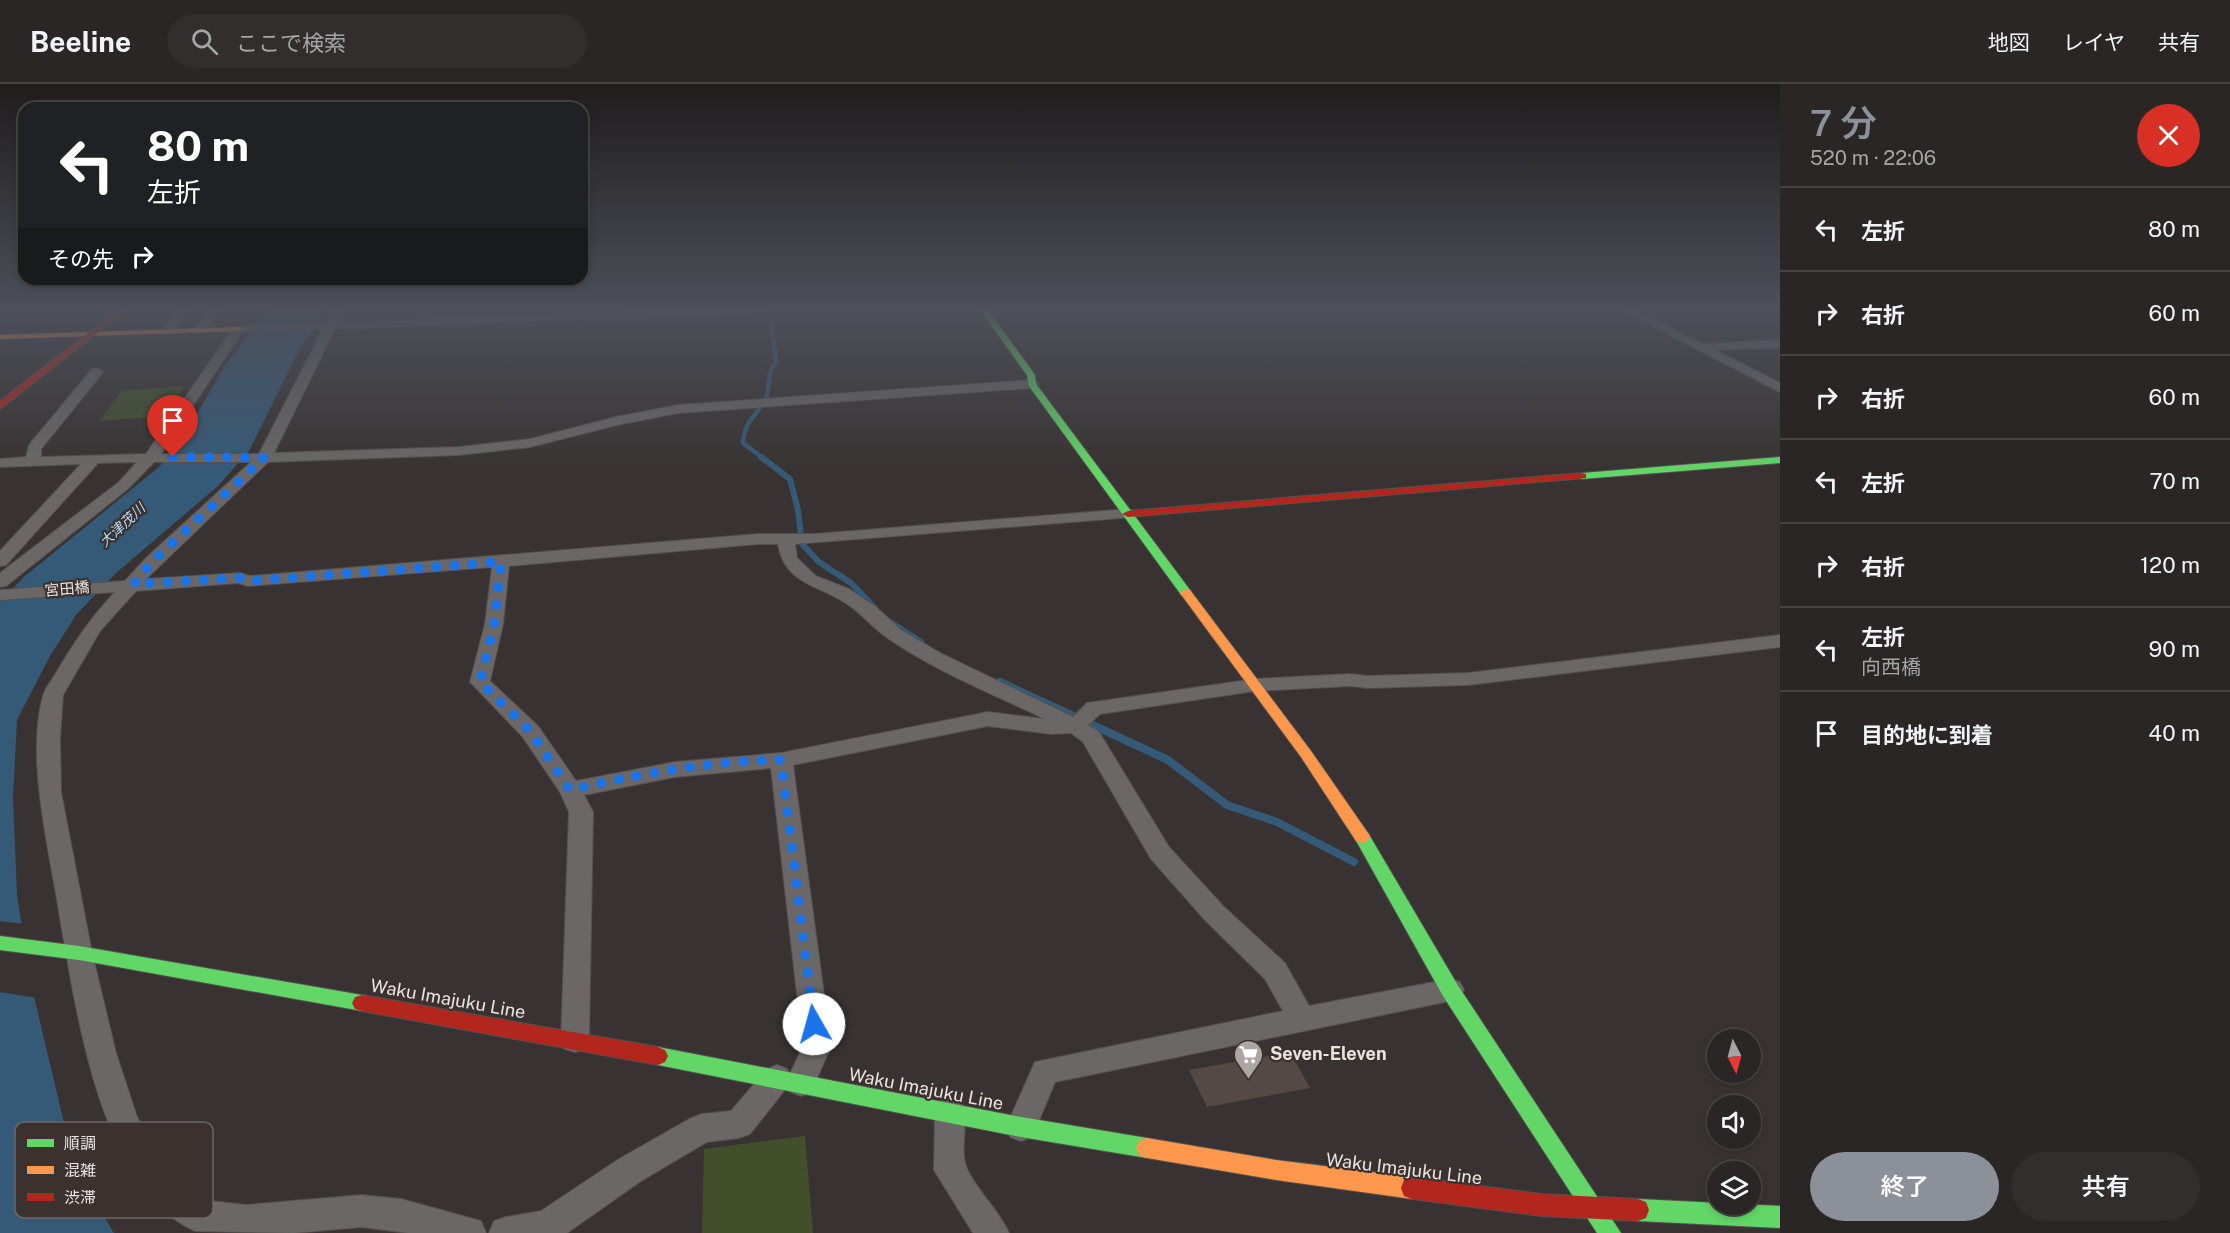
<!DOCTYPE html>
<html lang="ja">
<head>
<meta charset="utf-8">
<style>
	:root { --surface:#2a2626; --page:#322e2e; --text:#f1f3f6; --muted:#a5a5a7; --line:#464343; --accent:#8c9099 }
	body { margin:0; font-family:"Public Sans","Noto Sans JP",sans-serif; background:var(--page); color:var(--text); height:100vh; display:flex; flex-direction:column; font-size:22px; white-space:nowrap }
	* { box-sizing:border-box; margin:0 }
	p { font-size:20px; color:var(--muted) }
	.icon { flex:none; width:33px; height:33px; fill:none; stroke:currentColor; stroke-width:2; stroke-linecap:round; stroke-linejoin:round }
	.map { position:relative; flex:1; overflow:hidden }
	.side { display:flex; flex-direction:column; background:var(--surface); width:450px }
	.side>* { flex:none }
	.top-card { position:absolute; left:18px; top:18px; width:570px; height:183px; border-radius:18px; box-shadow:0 3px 9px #0003,0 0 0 2px var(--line); background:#202124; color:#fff; overflow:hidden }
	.needle { width:39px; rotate:174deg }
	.fabs { position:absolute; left:1707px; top:945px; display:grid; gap:12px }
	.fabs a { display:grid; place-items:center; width:54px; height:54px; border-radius:50%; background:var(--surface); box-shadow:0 3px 9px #0003,0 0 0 2px var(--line); font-size:30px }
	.pin { position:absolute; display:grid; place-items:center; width:51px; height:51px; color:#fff; margin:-62px -26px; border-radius:50% 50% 50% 0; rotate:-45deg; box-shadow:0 0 6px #0007 }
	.pin .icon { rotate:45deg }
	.me { position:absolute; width:66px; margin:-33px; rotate:353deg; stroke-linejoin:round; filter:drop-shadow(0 0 4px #0008) }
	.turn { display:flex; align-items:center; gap:21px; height:126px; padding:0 30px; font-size:27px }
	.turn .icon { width:78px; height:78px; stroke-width:2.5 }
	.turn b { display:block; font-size:42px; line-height:51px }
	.then { display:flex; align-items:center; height:57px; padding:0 30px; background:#0003; gap:12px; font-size:22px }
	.round { display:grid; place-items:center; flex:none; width:63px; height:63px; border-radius:32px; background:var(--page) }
	.overview { display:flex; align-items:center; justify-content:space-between; height:102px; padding:0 30px }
	h1 { font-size:36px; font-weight:600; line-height:45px; color:var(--accent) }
	.cta { display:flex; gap:12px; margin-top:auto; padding:12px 30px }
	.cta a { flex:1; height:69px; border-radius:36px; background:var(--accent); color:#fff; font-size:24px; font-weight:600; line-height:69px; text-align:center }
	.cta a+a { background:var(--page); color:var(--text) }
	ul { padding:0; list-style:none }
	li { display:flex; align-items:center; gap:18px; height:84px; padding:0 30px; border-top:2px solid var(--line) }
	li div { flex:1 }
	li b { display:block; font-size:22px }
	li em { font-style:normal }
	header { display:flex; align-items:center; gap:36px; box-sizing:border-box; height:84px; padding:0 30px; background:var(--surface); border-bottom:2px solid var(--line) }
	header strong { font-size:28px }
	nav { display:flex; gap:33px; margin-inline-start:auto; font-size:21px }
	.search { width:420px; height:54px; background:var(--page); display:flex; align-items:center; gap:15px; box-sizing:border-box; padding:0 21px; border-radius:33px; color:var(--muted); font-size:22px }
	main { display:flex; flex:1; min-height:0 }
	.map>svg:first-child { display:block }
	.green { fill:#424f2b }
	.water { fill:#355a78 }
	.pier { fill:#383332 }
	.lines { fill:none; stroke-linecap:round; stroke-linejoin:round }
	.stream-far2 { stroke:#355a78; stroke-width:4.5 }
	.stream-far1 { stroke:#355a78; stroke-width:6 }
	.stream { stroke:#355a78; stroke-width:8 }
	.building { fill:#544945 }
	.street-casing { stroke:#54504e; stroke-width:2 }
	.fast-casing { stroke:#54504e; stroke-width:2 }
	.slow-casing { stroke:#54504e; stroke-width:2 }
	.jam-casing { stroke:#54504e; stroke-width:2 }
	.street { fill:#6a6766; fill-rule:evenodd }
	.fast { fill:#63d668; fill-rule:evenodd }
	.slow { fill:#ff974d; fill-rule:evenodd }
	.jam { fill:#b3261e; fill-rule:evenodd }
	.route { stroke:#1a73e8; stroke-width:10; stroke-dasharray:0 18 }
	.labels { text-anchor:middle; stroke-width:4.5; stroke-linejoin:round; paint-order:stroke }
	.far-water-label { font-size:14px; font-style:italic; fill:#b6dcfd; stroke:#3b322f }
	.street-label { font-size:15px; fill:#eae3e1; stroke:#3b322f }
	.near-street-label { font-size:18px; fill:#eae3e1; stroke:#3b322f }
	.near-poi-label { font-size:18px; font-weight:bold; fill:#eae3e1; stroke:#3b322f; text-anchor:start }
	.key { fill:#3b322f; stroke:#706764; stroke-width:1.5 }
	.key-label { font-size:16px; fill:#eae3e1 }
</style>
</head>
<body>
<header>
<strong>Beeline</strong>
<div class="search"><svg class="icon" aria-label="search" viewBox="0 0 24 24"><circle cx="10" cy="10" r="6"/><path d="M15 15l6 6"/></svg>ここで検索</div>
<nav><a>地図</a><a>レイヤ</a><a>共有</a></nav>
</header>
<main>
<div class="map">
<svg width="1780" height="1149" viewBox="0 0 1780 1149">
	<rect width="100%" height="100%" fill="#383332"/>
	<path class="green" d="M185,302L162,332L99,337L122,307Z
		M805,1052L813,1149H702L704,1065Z"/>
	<path class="water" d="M267,226H325L316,244L302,260L249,367L218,402L116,489L76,531L50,572L17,636L13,714L17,811L30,896L75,1085L114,1149H0V518L25,492L159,383L181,357L225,282Z"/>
	<path class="pier" d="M0,837L24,840L37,914L0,908Z"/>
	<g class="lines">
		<path class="stream-far2" d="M763,374L743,359C745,334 757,333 766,314C771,301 766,290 776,278L771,236L764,226"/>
		<path class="stream-far1" d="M761,373L790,395L798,426L802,460L819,478L851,499L875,524
			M892,539L921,558"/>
		<path class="stream" d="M1000,598L1168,676L1227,721L1277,738L1354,778"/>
	</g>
	<path class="building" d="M1290,968L1310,1004L1207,1023L1189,986Z"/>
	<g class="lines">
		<defs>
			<path id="street" d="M179,226H191L170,250H162V246Z
				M211,226H222L203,249H195L193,247Z
				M333,226H344L339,238L656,226H764L759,229L335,245L274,369L459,363L530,355L616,333L678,321L1032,296L1039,300L1032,304L678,329L617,341L530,363L459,371L268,378L146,495L240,489L250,492L758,450H815L1128,425L1134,427L1136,430L1134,433L795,460L797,474L816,492L849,505L876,523L901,546L942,570L1073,633L1087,619L1255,595L1350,590L1368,592L1468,589L1780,551V563L1468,601L1368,604L1350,602L1255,607L1100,630L1088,641L1099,648L1169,763L1223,822L1285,879L1309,922L1450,895L1460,898L1464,906L1460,914L1450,917L1055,998L1032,1053L1021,1057L1010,1053L1006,1043L1035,978L1283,927L1265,895L1205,836L1151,775L1083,658L1071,649L1051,650L988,642L793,681L831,962L811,1008L801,1012L791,1008L788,1002L750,1050L739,1054L707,1058L641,1097L567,1149H489L494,1137L506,1133L541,1127L619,1075L691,1034L702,1030L731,1027L767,985L777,981L787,985L790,990L803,962L771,684L675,693L584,711L593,728L589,956L585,965L575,968L565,965L561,956L569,728L560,708L522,652L470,598L485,540L492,483L248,502L238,499L136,507L100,547L63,611L60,654L61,708L92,869L116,969L137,1033L165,1082L202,1116L246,1121L362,1111L401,1115L481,1137L486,1149H408L362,1143L294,1149L195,1147C156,1131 124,1078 109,1040C82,974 68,881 56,810C46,753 27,669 43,612C45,604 52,596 56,589C75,557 90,535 115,508L0,516V506L125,497L147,473L251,378H154L129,404L6,502L0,503V489L119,398L137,378L98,379L6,481L0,482V467L81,380L0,383V375L26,373L29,361L92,285L97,284L103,288L41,365V373L146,370L234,243L327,238ZM323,245L259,370H161L242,248ZM758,460H778C784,500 819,501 847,520C862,530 874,545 889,555C937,588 993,610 1045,635L988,628L781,669L675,678L576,697L538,642L490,597L503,540L509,482Z
				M1621,226H1635L1702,260L1780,256V264L1715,266L1780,299V308Z
				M950,1014L961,1018C970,1039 959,1063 966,1082C973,1102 999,1126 1009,1149H973L934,1086L935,1028L939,1018Z"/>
			<path id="fast" d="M980,226H988L1035,291L1036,300L1190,506L1192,509L1190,512H1182L1029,302L1027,291Z
				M1780,373V379L1582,395L1577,392L1582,389Z
				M1362,747L1368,749L1457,900L1621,1149H1597L1443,912L1354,753L1356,749Z
				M0,852L79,862L362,911L369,913L372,919L369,925L362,927L79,876L0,866Z
				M658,963L1021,1033L1147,1054L1155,1057L1158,1064L1155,1071L1147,1074L1021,1053L658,981L651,978L648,972L651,966Z
				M1638,1115L1780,1122V1144L1638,1137L1630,1134L1627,1126L1630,1118Z"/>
			<path id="slow" d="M241,243L242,245L238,247L0,255V251Z
				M1186,505L1190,506L1311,667L1368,749L1370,753L1368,757L1362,759L1356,757L1301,673L1180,509Z
				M1147,1054L1276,1076L1412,1093L1420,1096L1423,1104L1420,1112L1412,1115L1276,1096L1147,1074L1139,1071L1136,1064L1139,1057Z"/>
			<path id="jam" d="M118,226H127L0,325V317Z
				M1582,389L1586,390V394L1128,433L1122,430L1128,427Z
				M362,911L658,963L665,966L668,972L665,978L658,981L362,927L355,925L352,919L355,913Z
				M1412,1093L1542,1110L1638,1115L1646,1118L1649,1126L1646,1134L1638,1137L1542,1132L1412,1115L1404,1112L1401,1104L1404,1096Z"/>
		</defs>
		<use href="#street" class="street-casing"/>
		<use href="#fast" class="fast-casing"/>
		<use href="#slow" class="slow-casing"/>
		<use href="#jam" class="jam-casing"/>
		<use href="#street" class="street"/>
		<use href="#fast" class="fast"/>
		<use href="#slow" class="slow"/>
		<use href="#jam" class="jam"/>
	</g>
	<linearGradient id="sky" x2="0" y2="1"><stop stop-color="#1f1c1c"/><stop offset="0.58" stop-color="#4d505a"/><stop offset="1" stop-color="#4d505a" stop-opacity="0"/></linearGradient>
	<rect width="1780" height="387" fill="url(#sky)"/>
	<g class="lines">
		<path class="route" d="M173,373L264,374L153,477L134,500L240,494L248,497L501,478L494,540L480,598L530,647L570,706C639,690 709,677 781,676L814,940"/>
	</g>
	<defs>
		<symbol id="supermarket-pin" viewBox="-11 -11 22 30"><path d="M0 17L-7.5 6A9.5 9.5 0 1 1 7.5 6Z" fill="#aca5a4" stroke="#3b322f"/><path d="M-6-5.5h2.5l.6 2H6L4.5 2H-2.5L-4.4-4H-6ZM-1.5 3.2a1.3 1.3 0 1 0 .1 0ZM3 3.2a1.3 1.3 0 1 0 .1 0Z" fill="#fff"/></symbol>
	</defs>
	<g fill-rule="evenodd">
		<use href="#supermarket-pin" x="1232" y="954" width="33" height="45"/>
	</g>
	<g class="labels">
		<g class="far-water-label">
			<text transform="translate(122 441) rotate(-43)" y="5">大津茂川</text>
		</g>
		<g class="street-label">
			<text transform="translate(67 505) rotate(-5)" y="5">宮田橋</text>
		</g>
		<g class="near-street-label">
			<text transform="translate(448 915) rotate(10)" y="6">Waku Imajuku Line</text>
			<text transform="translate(926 1005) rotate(11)" y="6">Waku Imajuku Line</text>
			<text transform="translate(1404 1085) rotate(7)" y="6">Waku Imajuku Line</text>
		</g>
		<g class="near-poi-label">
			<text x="1270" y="976">Seven-Eleven</text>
		</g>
	</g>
	<rect x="15" y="1038" width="198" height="96" rx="9" class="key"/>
	<rect x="27" y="1055" width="27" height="8" fill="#63d668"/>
	<rect x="27" y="1082" width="27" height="8" fill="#ff974d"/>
	<rect x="27" y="1109" width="27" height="8" fill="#b3261e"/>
	<g class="key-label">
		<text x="64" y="1065">順調</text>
		<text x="64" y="1092">混雑</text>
		<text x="64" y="1119">渋滞</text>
	</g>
</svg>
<div class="fabs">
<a><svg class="needle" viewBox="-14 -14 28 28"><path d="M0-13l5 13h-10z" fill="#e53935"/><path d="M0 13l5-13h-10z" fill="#a5a5a7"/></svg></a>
<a><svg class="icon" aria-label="sound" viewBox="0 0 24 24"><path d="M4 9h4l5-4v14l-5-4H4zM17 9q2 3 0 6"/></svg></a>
<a><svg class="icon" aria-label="layers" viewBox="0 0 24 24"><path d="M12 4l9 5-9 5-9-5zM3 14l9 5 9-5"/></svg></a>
</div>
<div class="pin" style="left:173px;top:373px;background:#d93025"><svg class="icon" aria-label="arrive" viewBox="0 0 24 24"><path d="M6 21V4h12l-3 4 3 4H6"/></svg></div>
<svg class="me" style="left:814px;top:940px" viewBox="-20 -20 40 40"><circle r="19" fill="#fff"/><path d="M0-13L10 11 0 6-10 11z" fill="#1a73e8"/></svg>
<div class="top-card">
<div class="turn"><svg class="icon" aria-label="left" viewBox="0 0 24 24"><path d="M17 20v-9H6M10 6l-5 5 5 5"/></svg><div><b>80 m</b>左折</div></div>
<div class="then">その先<svg class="icon" aria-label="right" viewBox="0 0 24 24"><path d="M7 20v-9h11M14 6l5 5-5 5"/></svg></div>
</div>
</div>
<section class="side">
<div class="overview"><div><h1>7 分</h1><p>520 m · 22:06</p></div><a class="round" style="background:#d93025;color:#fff"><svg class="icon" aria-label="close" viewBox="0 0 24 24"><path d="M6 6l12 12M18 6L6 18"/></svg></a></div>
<ul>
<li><svg class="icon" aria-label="left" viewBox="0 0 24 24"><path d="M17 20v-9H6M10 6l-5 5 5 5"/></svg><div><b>左折</b></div><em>80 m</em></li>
<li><svg class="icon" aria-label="right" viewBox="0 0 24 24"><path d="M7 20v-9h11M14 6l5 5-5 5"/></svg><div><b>右折</b></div><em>60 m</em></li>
<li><svg class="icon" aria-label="right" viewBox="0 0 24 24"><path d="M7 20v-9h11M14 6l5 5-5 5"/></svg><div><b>右折</b></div><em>60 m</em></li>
<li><svg class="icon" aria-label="left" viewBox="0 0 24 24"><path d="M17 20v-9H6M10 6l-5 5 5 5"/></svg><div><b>左折</b></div><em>70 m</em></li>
<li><svg class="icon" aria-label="right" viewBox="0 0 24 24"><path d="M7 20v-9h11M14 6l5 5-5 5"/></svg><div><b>右折</b></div><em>120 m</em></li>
<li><svg class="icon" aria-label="left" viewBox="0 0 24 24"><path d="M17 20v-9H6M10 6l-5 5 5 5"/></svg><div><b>左折</b><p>向西橋</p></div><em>90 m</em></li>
<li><svg class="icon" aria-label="arrive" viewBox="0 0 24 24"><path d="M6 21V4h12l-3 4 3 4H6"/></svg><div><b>目的地に到着</b></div><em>40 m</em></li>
</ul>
<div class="cta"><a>終了</a><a>共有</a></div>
</section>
</main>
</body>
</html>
